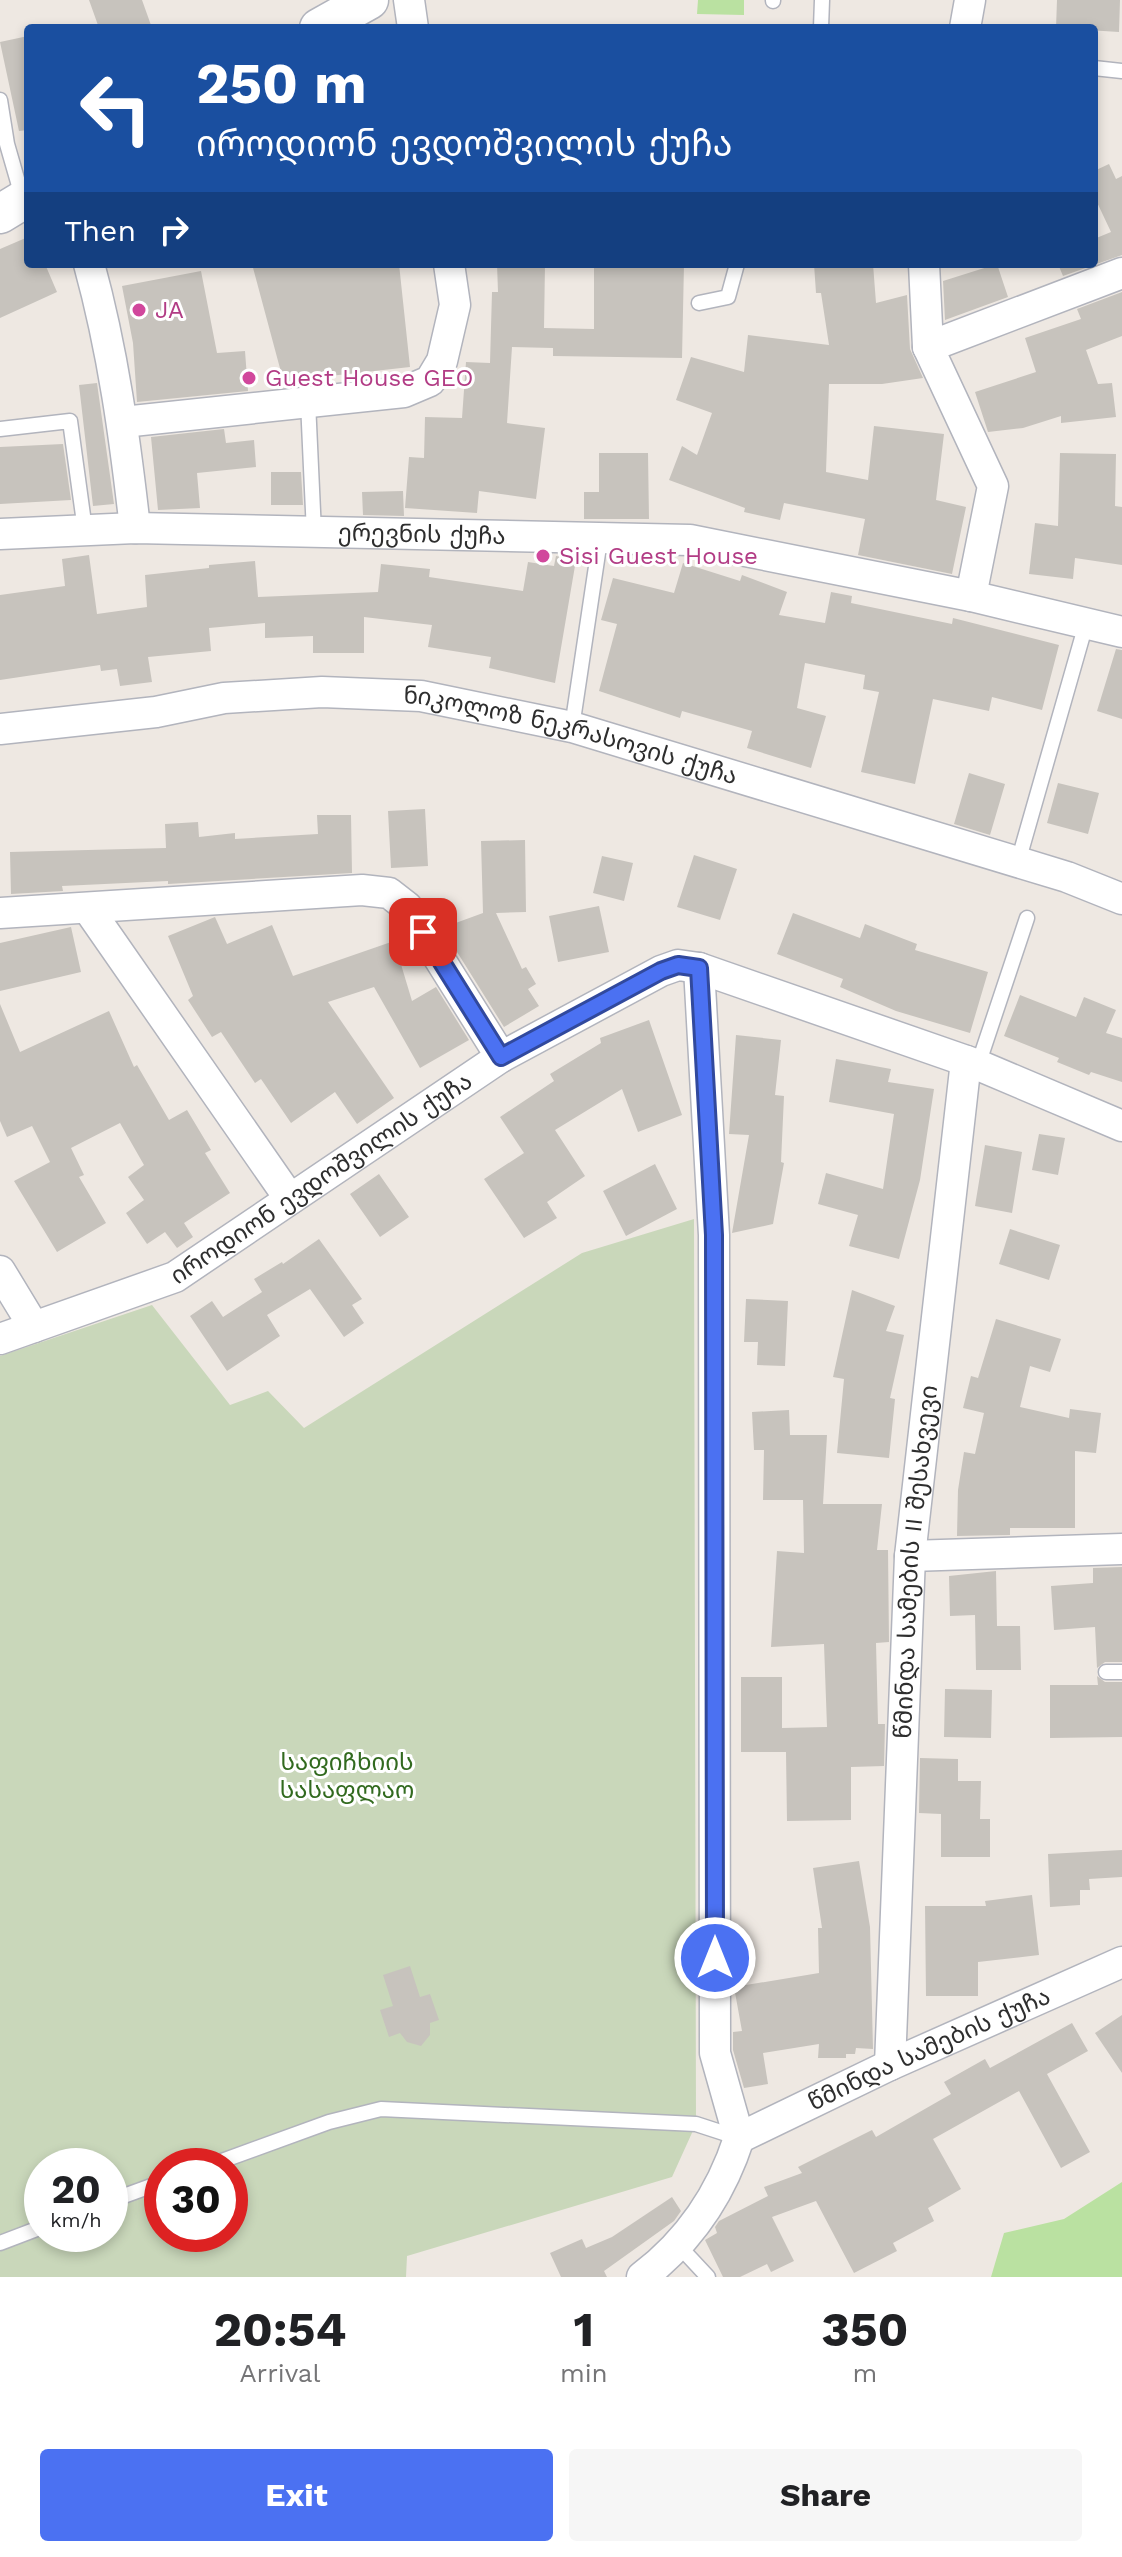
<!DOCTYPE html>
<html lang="en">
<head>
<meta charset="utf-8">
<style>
	:root { --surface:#fff; --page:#f6f6f6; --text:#202124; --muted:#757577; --accent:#4b71f2 }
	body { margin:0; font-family:"Work Sans","Noto Sans Georgian",sans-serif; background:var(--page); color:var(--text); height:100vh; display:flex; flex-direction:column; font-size:30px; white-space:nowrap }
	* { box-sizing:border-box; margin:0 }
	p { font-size:26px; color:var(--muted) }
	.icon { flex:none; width:44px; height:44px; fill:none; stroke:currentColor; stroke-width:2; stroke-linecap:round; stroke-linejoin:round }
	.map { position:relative; height:2277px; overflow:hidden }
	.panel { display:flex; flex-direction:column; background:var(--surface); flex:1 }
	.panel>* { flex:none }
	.guide { position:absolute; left:24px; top:24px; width:1074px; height:244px; border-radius:8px; box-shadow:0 4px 12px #0003; background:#1a4fa0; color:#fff; overflow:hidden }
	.speed { position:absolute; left:24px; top:2148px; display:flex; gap:16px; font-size:40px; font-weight:700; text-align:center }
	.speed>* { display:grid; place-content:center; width:104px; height:104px; border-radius:50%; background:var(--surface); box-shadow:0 4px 12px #0003; line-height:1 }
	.speed small { font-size:20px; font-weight:400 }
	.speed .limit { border:12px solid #d22; background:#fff; color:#111 }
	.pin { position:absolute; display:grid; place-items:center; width:68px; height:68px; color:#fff; margin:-34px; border-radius:16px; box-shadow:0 4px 12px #0006 }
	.me { position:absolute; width:88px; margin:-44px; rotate:0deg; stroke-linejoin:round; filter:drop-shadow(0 0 6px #0008) }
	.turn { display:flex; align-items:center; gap:28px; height:168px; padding:0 40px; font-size:36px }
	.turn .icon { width:104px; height:104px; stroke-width:2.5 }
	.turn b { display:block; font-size:56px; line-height:68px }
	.then { display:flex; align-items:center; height:76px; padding:0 40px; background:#0003; gap:16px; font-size:30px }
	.eta { display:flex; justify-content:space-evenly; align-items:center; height:136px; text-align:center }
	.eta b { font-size:48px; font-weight:700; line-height:56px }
	.cta { display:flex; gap:16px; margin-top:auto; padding:16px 40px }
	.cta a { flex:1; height:92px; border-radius:8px; background:var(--accent); color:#fff; font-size:32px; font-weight:700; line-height:92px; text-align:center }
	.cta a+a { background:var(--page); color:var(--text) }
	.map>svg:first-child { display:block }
	.green { fill:#bae1a1 }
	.cemetery { fill:#c9d7ba; fill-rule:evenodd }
	.building { fill:#c7c3bd }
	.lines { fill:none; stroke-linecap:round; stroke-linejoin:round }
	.service-casing { stroke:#b2b4bd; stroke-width:17 }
	.minor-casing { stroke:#b2b4bd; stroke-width:33 }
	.tertiary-casing { stroke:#b2b4bd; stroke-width:41 }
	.service { stroke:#fff; stroke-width:14 }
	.minor { stroke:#fff; stroke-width:30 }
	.tertiary { stroke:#fff; stroke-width:38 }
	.route-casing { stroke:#31499d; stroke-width:20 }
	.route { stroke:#4b71f2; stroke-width:14 }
	.hotel-dot { fill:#d1479c; stroke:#fff; stroke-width:3 }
	.labels { text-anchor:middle; stroke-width:6; stroke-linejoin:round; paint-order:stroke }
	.hotel-label { font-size:24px; fill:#b23c85; stroke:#fff; text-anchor:start }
	.street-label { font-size:24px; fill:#2e2e2e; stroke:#fff }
	.park-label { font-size:24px; fill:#326a1f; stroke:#fff }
</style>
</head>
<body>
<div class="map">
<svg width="1122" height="2277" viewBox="0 0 1122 2277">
	<rect width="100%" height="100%" fill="#eee8e2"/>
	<path class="green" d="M698,0H744V15L697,14Z
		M1122,2182V2277H991L1004,2233L1064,2219Z"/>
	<path class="cemetery" d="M694,1219L696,2124L672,2177L407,2256L406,2277H0V1356L152,1305L230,1405L268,1391L304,1428L582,1253ZM42,2166H110V2234H42ZM162,2166H230V2234H162Z"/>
	<path class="building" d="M89,0H142L152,28H99Z
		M1057,0H1120L1119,32L1056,28Z
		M28,36V130L19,131L0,42Z
		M1109,164L1116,179L1122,176V255L1063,276L1058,264H1094V239L1111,232L1094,196V171Z
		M28,237V264H45L57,292L0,318V249Z
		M252,264H399L410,367L312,378L314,383L285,387Z
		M497,264H545L544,328L594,329V264H684L682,358L553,356V348L512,347L507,423L545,428L536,499L479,491L477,513L405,508L409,457L424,458L425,417L462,418L466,362L490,363L492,292H498Z
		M814,264H873L876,303L907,295L910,349L923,378L882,384H829L826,472L868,480L874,426L944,434L936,500L966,507L952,574L858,555L865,519L784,503L780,520L744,512L745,508L669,480L682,446L697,455L712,413L676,400L691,357L744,372L748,335L829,345L821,293H816Z
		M997,264L1008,297L945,320L943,281Z
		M201,271L217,353L245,351L248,391L137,402L133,343L122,286Z
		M1122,292V336L1086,350L1098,384L1112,383L1116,417L1061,423V416L1023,428L988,432L975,392L1036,372L1025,338L1081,319L1077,309Z
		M97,383L114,504L93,506L79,385Z
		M224,429L226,443L254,440L256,467L197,473L200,508L158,510L151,437Z
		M63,444L71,500L0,504V447Z
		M599,453H648L649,519H584V492H599Z
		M1060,453L1116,454L1115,506L1122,507V565L1075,558L1073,579L1029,574L1035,523L1058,526Z
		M271,472H301L303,505H271Z
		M403,491L404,516L363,515L362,492Z
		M89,555L97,614L147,607L145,575L209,568V565L255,561L258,597L378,592L381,564L430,569L429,577L523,591L528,562L554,566L556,556L576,560L555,683L489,668L491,657L428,647L432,625L364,617V653H313V636L265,638V623L209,628L211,651L148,657L152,682L120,686L117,669L101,671L100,665L0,680V595L65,586L62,559Z
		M683,563L740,581L742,575L787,592L779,615L825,623L831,592L852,596L851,603L952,624L953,618L1059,645L1042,710L992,697L989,711L933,699L915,784L861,772L879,692L863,689L865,675L805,663L797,708L826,716L811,768L747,748L752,731L682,711L680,718L599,691L617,624L601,620L613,578L674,593Z
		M1116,649L1122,650V719L1097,711Z
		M969,773L1005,784L990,835L954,824Z
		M1058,783L1099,793L1088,834L1047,823Z
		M425,809L428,866L391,868L388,811Z
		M317,815H351L352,873L168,884V881L62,886L63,891L11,894L10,852L166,848L165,824L198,822L199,837L235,833V839L318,834Z
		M525,840L526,912L496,913L522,969L526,967L536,984L528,989L539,1006L504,1027L442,928L483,913L481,841Z
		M694,855L737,869L720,920L677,907Z
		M602,856L633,863L624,901L593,893Z
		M599,906L609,952L558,962L549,916Z
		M793,913L860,938L865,924L917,944L915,950L988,972L970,1033L896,1011L840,987L843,979L777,954Z
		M215,917L227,944L272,925L293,976L394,941L412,1001L436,987L469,1040L420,1068L374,987L328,1002L394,1098L357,1124L335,1092L291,1123L261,1079L255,1083L221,1032L212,1037L188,1000L193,996L168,936Z
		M71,927L81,972L0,991V943Z
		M1020,995L1076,1017L1084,997L1116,1010L1106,1033L1122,1038V1082L1091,1072L1089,1075L1057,1062L1059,1058L1004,1036Z
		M0,1004L20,1052L109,1011L134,1067L137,1065L169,1120L187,1110L211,1150L205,1153L230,1193L184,1223L193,1237L177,1248L165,1232L147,1244L126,1213L144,1200L128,1177L144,1165L120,1123L71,1148L84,1175L79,1177L106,1223L57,1252L14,1181L50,1162L32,1126L7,1137L0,1121Z
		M649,1020L682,1115L638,1132L622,1089L555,1130L585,1176L547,1202L557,1218L524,1238L484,1179L524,1153L500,1117L554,1081L550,1074L601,1043L600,1038Z
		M736,1035L781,1040L775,1095L784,1096L781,1162L784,1163L773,1224L732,1233L749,1135L729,1134Z
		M836,1059L891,1069L888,1082L934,1089L920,1180L899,1259L849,1246L858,1215L818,1204L826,1173L883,1189L894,1114L829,1102Z
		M1039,1134L1065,1138L1058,1175L1032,1170Z
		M985,1145L1022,1152L1012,1213L975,1206Z
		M655,1164L677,1209L626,1236L603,1191Z
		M379,1174L409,1217L380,1237L350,1194Z
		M1010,1229L1060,1245L1049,1280L999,1264Z
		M319,1239L362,1299L352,1305L364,1323L344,1337L310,1289L267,1315L280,1336L227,1371L190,1316L212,1301L223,1317L262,1292L254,1279L282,1262L283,1264Z
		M852,1290L895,1306L886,1331L904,1335L890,1398L895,1399L889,1458L837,1453L844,1379L833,1377Z
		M746,1299L788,1301L785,1366L757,1365L758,1342H744Z
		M996,1319L1061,1339L1050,1372L1030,1366L1020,1407L1069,1418L1070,1409L1101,1413L1096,1453L1075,1451V1528H1010V1535L957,1536L958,1490L964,1452L975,1454L984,1413L963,1408L971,1376L978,1378Z
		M789,1410L790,1435H827L823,1504H882L877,1550H888L889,1642L876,1643L878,1724H885L884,1766L851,1767V1820L787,1821L786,1752H741V1677H782V1728L827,1727L824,1644L771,1647L777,1551L804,1553L803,1500H763L764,1450H754L752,1412Z
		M1122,1567V1662H1105L1097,1668L1095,1627L1054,1630L1051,1586L1093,1583V1568Z
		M996,1571L997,1626H1020L1021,1670H976L975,1615L950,1616L949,1576Z
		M1097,1676L1105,1682H1122V1737L1050,1738V1685H1098Z
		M945,1689L992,1690L991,1738L944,1737Z
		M920,1758L958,1759V1781H981L980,1819H990V1857H941V1814L919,1813Z
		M1122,1850V1877L1089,1879L1090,1890H1080V1905L1050,1907L1048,1854Z
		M859,1861L870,1927L873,2049L856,2048L855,2054H846V2058H818L819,2044L763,2053L768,2084L744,2088L733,2050V2032L742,2031L734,1987L819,1973L818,1928H822L813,1868Z
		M1032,1895L1039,1955L978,1962V1996H926L925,1906H986L985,1901Z
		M410,1966L420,1997L430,1994L439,2020L430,2023V2035L421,2046L407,2042L400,2033L389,2037L380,2010L393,2006L383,1975Z
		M1122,2015V2073L1095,2033Z
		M1072,2023L1088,2051L1047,2074L1090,2152L1061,2168L1019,2091L933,2139L961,2189L928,2208L934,2221L893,2243L897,2251L854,2273L816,2201L772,2217L794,2261L771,2272L767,2264L740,2277H723L705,2240L717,2233L715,2227L719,2221L768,2196L764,2187L802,2173L798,2167L872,2130L876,2137L951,2094L944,2082L985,2059L990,2068Z
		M672,2197L681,2211L674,2221L604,2271L607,2277H561L550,2253L582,2239L586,2248L612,2237Z"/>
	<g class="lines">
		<defs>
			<path id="service" d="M773,1V0
				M821,28L822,0
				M1094,68L1122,71
				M0,100L7,144L22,196
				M699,303L728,297L737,264
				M308,402L314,533
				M0,429L70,421L85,530
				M572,727L600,540
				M1018,862L1086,624
				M978,1065L1027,918
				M1106,1672H1122
				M208,2166L329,2122L381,2109L696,2124L739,2138
				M110,2201L162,2182
				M0,2243L42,2227
				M680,2247L708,2277"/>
			<g id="minor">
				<path d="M409,0L413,28"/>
				<path d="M965,28L970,0"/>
				<path d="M89,264C113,351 125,439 135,528"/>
				<path d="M924,264L928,347"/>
				<path d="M123,422L404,392L430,381L442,361L455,305L449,264"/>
				<path id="s1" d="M0,534L135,528L690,540L971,596L1122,632"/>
				<path d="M971,596L993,486L928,347L1122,273"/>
				<path id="s2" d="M0,729L156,712L224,698L322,692L421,696L572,727L1067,877L1122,899"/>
				<path d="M89,910L290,1199"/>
				<path d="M0,913L362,890L389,893L407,907L501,1057"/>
				<path d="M699,968L714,1235L715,2053L739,2138"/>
				<path d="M0,1271L34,1327"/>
				<path id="s3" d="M0,1339L175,1277L501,1057L661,971L678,965L699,968L978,1065L1122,1126"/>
				<path d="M910,1556L1122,1549"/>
				<path id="s4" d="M890,2065L910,1556L966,1061"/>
				<path id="s5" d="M739,2138L890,2065L1122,1962"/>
				<path d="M642,2277C688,2242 721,2194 739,2138"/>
			</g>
			<path id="tertiary" d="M319,28L369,0
				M0,214L28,197"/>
		</defs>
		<use href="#service" class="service-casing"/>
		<use href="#minor" class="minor-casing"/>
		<use href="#tertiary" class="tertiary-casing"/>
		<use href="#service" class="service"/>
		<use href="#minor" class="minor"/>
		<use href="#tertiary" class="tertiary"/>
	</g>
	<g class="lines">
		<defs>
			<path id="route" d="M423,932L501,1057L661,971L678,965L699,968L714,1235L715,1958"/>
		</defs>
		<use href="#route" class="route-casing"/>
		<use href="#route" class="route"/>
	</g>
	<g class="hotel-dot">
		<circle cx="139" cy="310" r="8"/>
		<circle cx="249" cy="378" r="8"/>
		<circle cx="543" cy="556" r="8"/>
	</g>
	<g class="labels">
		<g class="hotel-label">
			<text x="155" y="318">JA</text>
			<text x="265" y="386">Guest House GEO</text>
			<text x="559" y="564">Sisi Guest House</text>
		</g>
		<g class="street-label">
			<text dy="8" stroke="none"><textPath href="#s1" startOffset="422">ერევნის ქუჩა</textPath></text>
			<text dy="8" stroke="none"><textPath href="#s2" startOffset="578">ნიკოლოზ ნეკრასოვის ქუჩა</textPath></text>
			<text dy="8" stroke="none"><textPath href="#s3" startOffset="362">იროდიონ ევდოშვილის ქუჩა</textPath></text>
			<text dy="8" stroke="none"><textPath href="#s4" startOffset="504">წმინდა სამების II შესახვევი</textPath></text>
			<text dy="8" stroke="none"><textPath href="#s5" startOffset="210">წმინდა სამების ქუჩა</textPath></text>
		</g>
		<g class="park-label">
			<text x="347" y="1770">საფიჩხიის<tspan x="347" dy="28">სასაფლაო</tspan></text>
		</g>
	</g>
</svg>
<div class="speed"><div>20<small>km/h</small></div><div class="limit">30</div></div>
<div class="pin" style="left:423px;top:932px;background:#d93025"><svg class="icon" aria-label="arrive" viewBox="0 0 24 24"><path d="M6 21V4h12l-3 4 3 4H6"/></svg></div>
<svg class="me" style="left:715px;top:1958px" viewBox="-20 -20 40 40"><circle r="17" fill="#4b71f2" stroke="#fff" stroke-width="3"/><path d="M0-11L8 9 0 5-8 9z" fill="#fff"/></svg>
<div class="guide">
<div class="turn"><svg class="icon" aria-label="left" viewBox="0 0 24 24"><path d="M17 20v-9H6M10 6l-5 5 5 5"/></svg><div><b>250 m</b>იროდიონ ევდოშვილის ქუჩა</div></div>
<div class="then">Then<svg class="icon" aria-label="right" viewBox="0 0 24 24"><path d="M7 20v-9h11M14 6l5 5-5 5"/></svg></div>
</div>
</div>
<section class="panel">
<div class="eta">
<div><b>20:54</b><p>Arrival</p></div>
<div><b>1</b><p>min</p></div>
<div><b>350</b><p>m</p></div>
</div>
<div class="cta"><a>Exit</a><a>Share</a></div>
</section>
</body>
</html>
